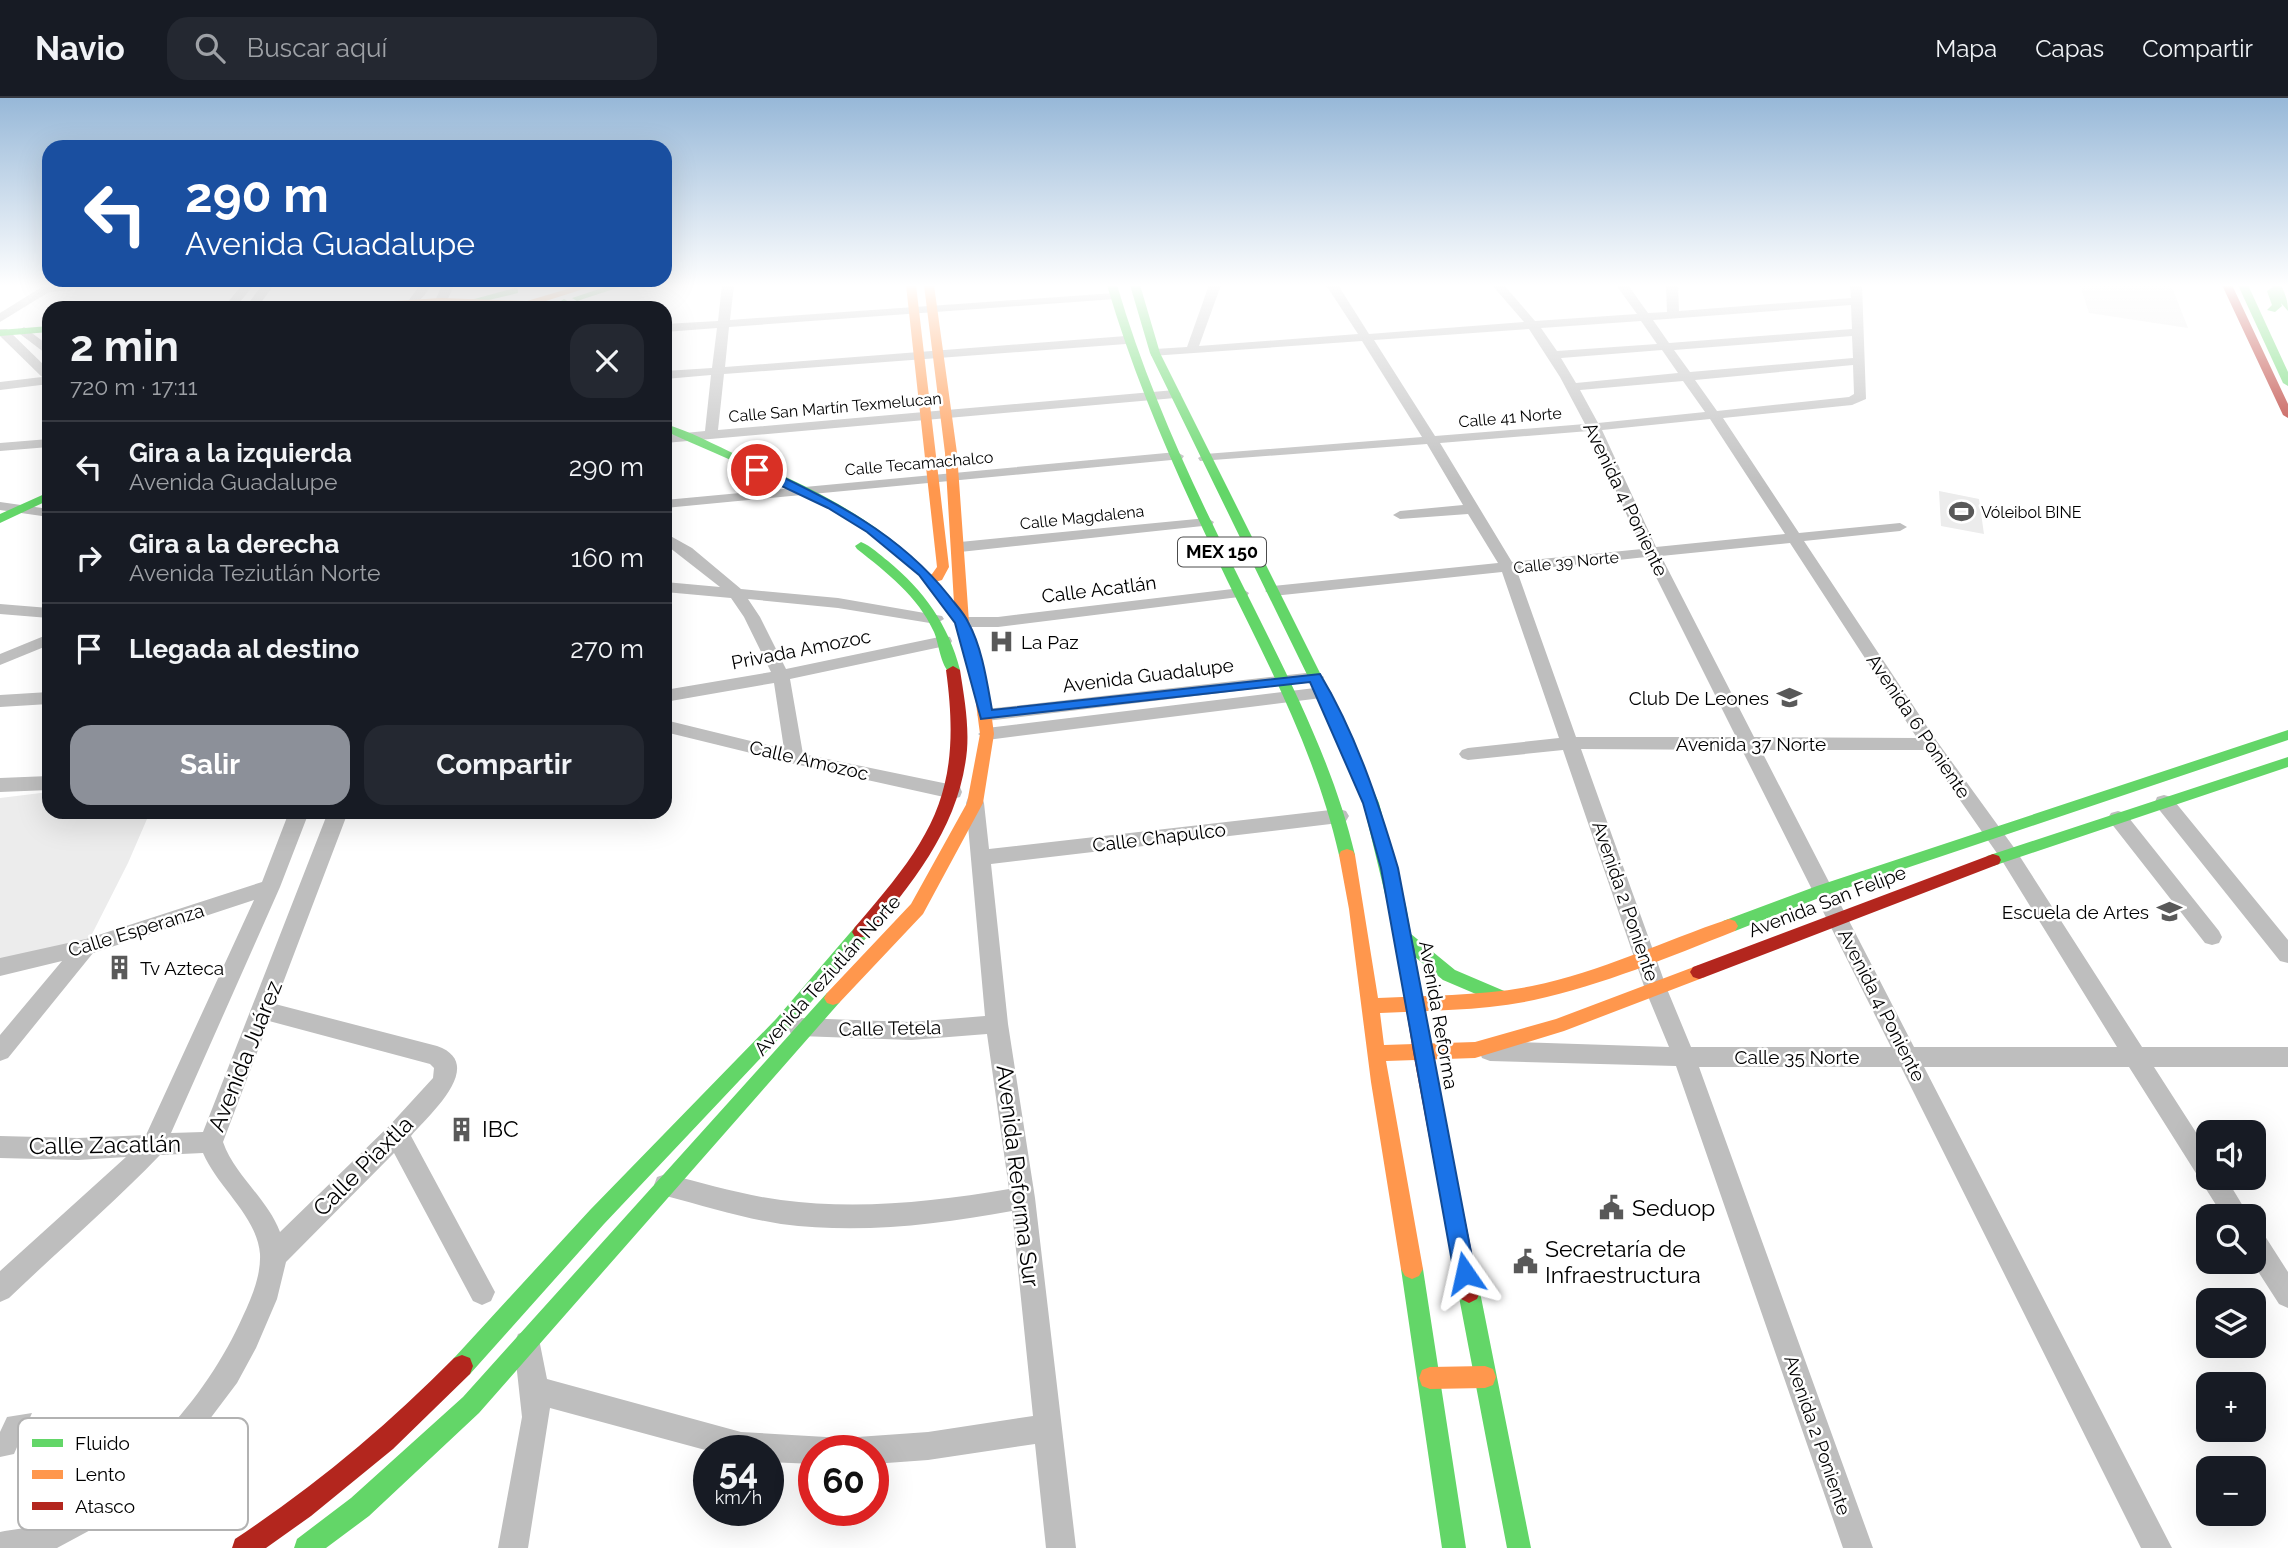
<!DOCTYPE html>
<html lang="es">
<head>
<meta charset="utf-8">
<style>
	:root { --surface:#171b24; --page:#242831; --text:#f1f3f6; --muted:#9ea1a6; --line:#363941; --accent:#8c9099 }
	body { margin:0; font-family:Raleway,sans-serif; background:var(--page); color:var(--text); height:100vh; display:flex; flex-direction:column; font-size:26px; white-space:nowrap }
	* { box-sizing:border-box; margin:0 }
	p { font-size:23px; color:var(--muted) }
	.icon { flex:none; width:38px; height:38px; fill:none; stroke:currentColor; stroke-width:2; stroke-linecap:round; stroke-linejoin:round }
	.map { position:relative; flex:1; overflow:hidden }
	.sheet { position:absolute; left:42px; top:203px; width:630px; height:518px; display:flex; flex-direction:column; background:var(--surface); border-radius:21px; box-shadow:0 7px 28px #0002 }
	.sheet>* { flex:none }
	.top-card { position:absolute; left:42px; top:42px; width:630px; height:147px; border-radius:21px; box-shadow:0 7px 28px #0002; background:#1a4fa0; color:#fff; overflow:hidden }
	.fabs { position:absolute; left:2196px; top:1022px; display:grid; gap:14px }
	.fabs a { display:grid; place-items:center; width:70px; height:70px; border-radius:14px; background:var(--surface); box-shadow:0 7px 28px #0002; font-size:35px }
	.speed { position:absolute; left:693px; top:1337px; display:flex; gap:14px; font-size:35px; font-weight:700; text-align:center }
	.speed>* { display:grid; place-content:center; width:91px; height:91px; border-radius:50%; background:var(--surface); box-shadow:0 7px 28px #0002; line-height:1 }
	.speed small { font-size:18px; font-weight:400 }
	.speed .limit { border:10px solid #d22; background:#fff; color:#111 }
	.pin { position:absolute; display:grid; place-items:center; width:60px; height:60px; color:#fff; margin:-30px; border:4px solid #fff; border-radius:50%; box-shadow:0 2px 7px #0007 }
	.me { position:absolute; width:77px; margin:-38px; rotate:349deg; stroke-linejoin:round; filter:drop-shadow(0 0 5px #0008) }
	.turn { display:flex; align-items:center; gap:24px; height:147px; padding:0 28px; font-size:32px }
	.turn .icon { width:91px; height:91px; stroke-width:2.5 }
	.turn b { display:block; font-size:49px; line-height:60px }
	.round { display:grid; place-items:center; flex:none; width:74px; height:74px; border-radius:21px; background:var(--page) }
	.head { display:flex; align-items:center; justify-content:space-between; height:119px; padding:0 28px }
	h1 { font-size:42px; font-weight:700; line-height:52px }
	.action { display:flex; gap:14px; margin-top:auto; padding:14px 28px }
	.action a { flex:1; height:80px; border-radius:21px; background:var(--accent); color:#fff; font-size:28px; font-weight:700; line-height:80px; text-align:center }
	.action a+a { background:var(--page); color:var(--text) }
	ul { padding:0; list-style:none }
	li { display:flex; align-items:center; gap:21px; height:91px; padding:0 28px; border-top:2px solid var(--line) }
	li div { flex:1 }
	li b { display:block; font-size:26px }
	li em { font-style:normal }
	header { display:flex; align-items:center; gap:42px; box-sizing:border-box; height:98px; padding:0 35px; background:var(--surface); border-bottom:2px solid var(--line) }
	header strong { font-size:33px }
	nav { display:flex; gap:38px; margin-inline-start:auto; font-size:24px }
	.search { width:490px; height:63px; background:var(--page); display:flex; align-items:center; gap:18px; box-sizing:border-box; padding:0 24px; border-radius:21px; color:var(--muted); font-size:26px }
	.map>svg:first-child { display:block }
	.green { fill:#ececec }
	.water { fill:#bfbfbf }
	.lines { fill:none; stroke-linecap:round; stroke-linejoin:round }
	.street { fill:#bebebe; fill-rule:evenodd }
	.fast { fill:#63d668; fill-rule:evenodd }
	.slow { fill:#ff974d; fill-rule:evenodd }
	.jam { fill:#b3261e; fill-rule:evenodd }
	.route { fill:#1a73e8; stroke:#114b97; stroke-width:2 }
	.labels { text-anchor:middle; stroke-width:5; stroke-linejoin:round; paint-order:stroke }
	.far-street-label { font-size:16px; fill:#000; stroke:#fff }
	.far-poi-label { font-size:16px; fill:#000; stroke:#fff; text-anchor:start }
	.shield { fill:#fff; stroke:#4c4c4c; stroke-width:2 }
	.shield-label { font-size:18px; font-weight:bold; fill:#000 }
	.street-label { font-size:19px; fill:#000; stroke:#fff }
	.poi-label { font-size:19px; fill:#000; stroke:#fff; text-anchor:start }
	.near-street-label { font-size:23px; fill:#000; stroke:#fff }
	.near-poi-label { font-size:23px; fill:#000; stroke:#fff; text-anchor:start }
	.key { fill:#fff; stroke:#b2b2b2; stroke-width:2 }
	.key-label { font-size:19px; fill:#000 }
</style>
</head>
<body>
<header>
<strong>Navio</strong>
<div class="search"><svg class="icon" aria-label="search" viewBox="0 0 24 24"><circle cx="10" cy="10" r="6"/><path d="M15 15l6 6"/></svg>Buscar aquí</div>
<nav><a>Mapa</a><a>Capas</a><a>Compartir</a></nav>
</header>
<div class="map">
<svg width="2288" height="1450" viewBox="0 0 2288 1450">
	<rect width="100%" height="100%" fill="#fff"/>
	<path class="green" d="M2080,187H2171L2188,230L2089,215Z
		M1939,393L1979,401L1984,436L1941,428Z
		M49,694V714H150L128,765L89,842L0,861V700Z"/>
	<path class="water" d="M32,1315L14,1356L0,1359V1334L7,1319Z"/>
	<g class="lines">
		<path class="street" d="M45,187H106L100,190L49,194L0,224V215Z
			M242,187H254L235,210H223Z
			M262,187H274L257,210H245Z
			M420,187H432C421,202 416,210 397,210L409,202Z
			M442,187H454L447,203L441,206L435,203Z
			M722,187H734L730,222L1115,195L1121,198L1115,201L729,229L725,269L1126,238L1132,242L1126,246L724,276L718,332L1175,292L1181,296L1175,300L665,345V337L705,333L711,277L665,281V273L712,270L717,230L665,234V226L718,223Z
			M1209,187H1221L1199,248L1358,236L1326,187H1338L1369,236L1524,224L1492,187H1504L1535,223L1637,216L1616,187H1628L1648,215L1667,214L1666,187H1678L1679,213L1851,200L1850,187H1862L1866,301L1852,307L1723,320L1799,435L1900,425L1907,429L1900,433L1804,443L1936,642L2015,751L2142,949H2288V969H2154L2208,1053V1080H2226L2249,1118H2223L2129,969H1924L2172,1450H2141L1901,969H1699L1873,1450H1843L1676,968L1490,963L1482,960L1479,953L1482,946L1490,943L1669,949L1645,891L1563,652L1468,662L1462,660L1459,656L1462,652L1468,650L1559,640L1502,474L1273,498L1265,493L1273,488L1498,465L1468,416L1400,421L1393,417L1400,413L1463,407L1427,346L1200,363L1198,360L1205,356L1422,339L1362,243L1151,258V252L1155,251L1187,249ZM1851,207L1852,231L1669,245L1653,222ZM1641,223L1657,246L1557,253L1541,230ZM1529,231L1560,279L1585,326L1435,338L1374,242ZM1852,238L1853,260L1690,274L1674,252ZM1662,252L1678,275L1576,285L1561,260ZM1853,267L1854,296L1849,299L1717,313L1695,282ZM1683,283L1705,314L1598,325L1580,292ZM1710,321L1785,436L1656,449L1602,332ZM1589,333L1642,451L1512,464L1440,345ZM1790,445L1917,640L1754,639L1661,458ZM1646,459L1736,639H1576L1517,473ZM1581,651L1742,652L1891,949H1691L1667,891ZM1761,652H1925L2001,761L2117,949H1914Z
			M24,229L49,248V258L20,236L18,233Z
			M0,231H7L49,272V286L0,292V284L42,279L0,238Z
			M49,341V349L0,353V345Z
			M1177,354L1184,358L1182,361L665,410V402Z
			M0,404L49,411V419L0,412Z
			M1207,420L1214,424L1212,427L960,454L952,449L960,444Z
			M665,435L692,450L741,491L838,500L942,518L944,521L936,526L838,510L748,501L760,519L786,571L944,538L950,539L952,543L950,547L790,581L803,656L953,687L960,689L962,694L960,699L953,701L795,666L665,634V622L784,651L774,585L665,604V592L771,574L744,519L731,500L665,494V484L720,489L665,446Z
			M1241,490L1249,495L1247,498L998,529H962L954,524L962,519H998Z
			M0,506L49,510V520L0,516Z
			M49,536V547L0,567V556Z
			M1315,574L1324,579L1321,583L986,623L977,617L986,611Z
			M1323,589L1329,591L1332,595L1329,599L987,642L978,636L987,630Z
			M49,594V606L0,609V597Z
			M49,678V692L0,694V680Z
			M2164,697L2171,699L2288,842V865L2280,863L2157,709L2155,704L2157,699Z
			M975,698L982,700L984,705L989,751L1339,711L1346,713L1349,718L1346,723L1339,725L991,766L1008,926L1035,1100L1076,1450H1046L1035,1346L928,1362L873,1366V1353H814V1366L768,1364V1353H709L550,1310L528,1450H498L522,1319L514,1246L518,1236L528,1232L538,1236L547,1281L741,1334L843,1340L928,1334L1033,1318L1012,1113C936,1127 859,1136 781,1126C742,1120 704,1108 666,1098L657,1095L654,1087L657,1079L666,1076C704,1085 742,1097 781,1102C857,1112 933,1104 1009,1091L987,936L911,942L799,938L791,936L788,929L791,922L799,920L911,924L985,918L966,705L968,700Z
			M2118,713L2125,715L2219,833L2222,839L2219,845L2212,847L2205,845L2111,725L2108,720L2111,715Z
			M289,714H309L280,789L171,1035L203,1034L328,714H348L275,906L437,948C488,966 428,1018 411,1038L495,1194L491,1203L482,1207L473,1203L394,1055L286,1164L277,1201L256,1250L237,1285L188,1350L128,1406L96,1429L57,1450H0V1434C15,1431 33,1430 47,1423C131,1382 205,1304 243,1218C252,1199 261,1177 260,1156C257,1118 218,1090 203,1055L160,1057C112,1107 59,1152 9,1200L0,1204V1173L126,1059L78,1062L0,1060V1038L78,1040L146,1037L254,802L93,855L8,960L0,963V937L62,863L0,878V860L86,841L262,784ZM269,923L430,966L434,970L433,980L389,1028L280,1134C267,1100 235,1078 223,1044Z
			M2254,1132L2263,1135L2288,1174V1210L2279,1206L2252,1164Z"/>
		<path class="fast" d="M611,187H626L577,203L572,200Z
			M1107,187H1117C1147,290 1192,386 1240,482C1284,571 1332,660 1355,757L1353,761H1341L1339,757C1317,660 1271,571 1227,482C1181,386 1137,290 1107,187Z
			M1130,187H1140L1160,255L1330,595L1379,705L1406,808L1411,836L1455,872L1509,895L1512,900L1509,905L1503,907L1497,905L1443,882L1409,854H1399L1363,705L1316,595L1150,255Z
			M2238,187H2248L2288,274V288L2283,285Z
			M2271,187H2281C2285,196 2288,202 2288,213L2281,205L2282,208L2275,214L2267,212L2272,207L2267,193L2273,189Z
			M515,190L518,191V195L472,206L467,203Z
			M564,201L569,204L561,210H550Z
			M49,228V234L0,238V232Z
			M665,326C690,333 715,347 739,358C822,394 902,433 957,508L950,512L945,511C937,500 929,487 919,477C849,407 753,373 665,333Z
			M49,394V402L0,425V416Z
			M861,444C871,448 880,457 888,463C924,493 948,526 960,572L958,575L953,576C941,573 939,545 934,534C918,498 886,474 857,451L855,448Z
			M2288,632V642L1829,796L1735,833H1723L1720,828L1723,823L1817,788Z
			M2288,659V669L1993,768L1987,766L1985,762L1987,758Z
			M861,827L867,829L870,834L867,839L788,931L604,1126L470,1276L462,1279L454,1276L451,1268L454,1260L590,1112L776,921L855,829Z
			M833,893L839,895L842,900L839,905L479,1315L369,1418L326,1450H294L297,1441L351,1400L463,1299L827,895Z
			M1412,1161L1419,1164L1423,1171L1466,1450H1442L1401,1171L1405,1164Z
			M1469,1183L1477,1187L1480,1194L1531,1450H1507L1458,1194L1461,1187Z"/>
		<path class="slow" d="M581,187H596L527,209L441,206L325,210L330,207L441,200L527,203Z
			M906,187H916L949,469L942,482L928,486L922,482L932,476L937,469Z
			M924,187H934L957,355L969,524L987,583L994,636L983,705L923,816L839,905L833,907L827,905L824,900L827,895L911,806L967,705L980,636L973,583L955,524L943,508L945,505H954L945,355Z
			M1347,751L1353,753L1355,757L1378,900C1429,897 1481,898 1532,888C1601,874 1663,843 1729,821L1735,823L1738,828L1735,833C1669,859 1603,887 1534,902C1483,913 1431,912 1380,915L1384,947L1475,944L1556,921L1699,867L1705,869L1708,874L1705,879L1564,933L1475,960L1386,963L1423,1171L1419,1178L1412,1181L1405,1178L1401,1171L1371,984L1349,811L1339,757L1341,753Z
			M1485,1268L1493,1271L1496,1279L1493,1287L1485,1290L1430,1291L1422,1288L1419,1280L1422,1272L1430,1269Z"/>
		<path class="jam" d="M2222,187H2232L2288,306V320L2283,317Z
			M953,568L960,572C964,598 969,625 967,652C960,727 914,784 867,839H855L852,834L855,829C933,739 963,695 946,572Z
			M1993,756L1999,758L2001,762L1999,766L1705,879L1699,881L1693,879L1690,874L1693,869Z
			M1405,842L1411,844L1414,849L1431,954L1480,1194L1477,1201L1469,1205L1461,1201L1458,1194L1413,954L1396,849L1399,844Z
			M462,1257L470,1260L473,1268L470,1276L393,1351L311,1418L266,1450H232L235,1441C315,1388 387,1328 454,1260Z"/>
	</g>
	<linearGradient id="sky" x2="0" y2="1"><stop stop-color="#97b8d8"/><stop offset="0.48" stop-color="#fff"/><stop offset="1" stop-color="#fff" stop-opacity="0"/></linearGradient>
	<rect width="2288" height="390" fill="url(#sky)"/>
	<path class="route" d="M752,369H761C832,402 899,435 949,498C955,506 964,515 968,524C982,549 987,584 992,612L1320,576C1356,636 1378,703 1398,770L1475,1175L1472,1182L1465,1185L1457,1182L1454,1175L1381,770L1363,705L1310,584L981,621L955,525L919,477L867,434L828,410L752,374Z"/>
	<defs>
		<symbol id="stadium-bare" viewBox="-9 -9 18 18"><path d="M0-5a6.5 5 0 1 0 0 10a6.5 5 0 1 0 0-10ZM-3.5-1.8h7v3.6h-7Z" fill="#595959" stroke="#fff" stroke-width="2.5" paint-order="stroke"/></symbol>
		<symbol id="hospital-bare" viewBox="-9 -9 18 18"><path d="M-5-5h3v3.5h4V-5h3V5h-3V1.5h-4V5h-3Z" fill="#595959" stroke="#fff" stroke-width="2.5" paint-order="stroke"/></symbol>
		<symbol id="school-bare" viewBox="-9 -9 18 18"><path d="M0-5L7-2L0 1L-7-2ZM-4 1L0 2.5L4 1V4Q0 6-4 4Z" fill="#595959" stroke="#fff" stroke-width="2.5" paint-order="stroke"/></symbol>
		<symbol id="building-bare" viewBox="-9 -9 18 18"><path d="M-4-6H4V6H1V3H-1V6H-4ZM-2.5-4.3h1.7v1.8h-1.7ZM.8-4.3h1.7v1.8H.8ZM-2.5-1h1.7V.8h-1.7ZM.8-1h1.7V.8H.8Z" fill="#595959" stroke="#fff" stroke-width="2.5" paint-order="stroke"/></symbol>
		<symbol id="civic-bare" viewBox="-9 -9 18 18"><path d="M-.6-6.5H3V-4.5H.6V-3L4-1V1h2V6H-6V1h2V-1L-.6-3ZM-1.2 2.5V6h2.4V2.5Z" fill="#595959" stroke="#fff" stroke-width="2.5" paint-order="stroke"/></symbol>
	</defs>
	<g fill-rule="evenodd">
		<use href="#stadium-bare" x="1944" y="396" width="35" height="35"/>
		<use href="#hospital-bare" x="984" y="526" width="35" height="35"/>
		<use href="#school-bare" x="1772" y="582" width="35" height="35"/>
		<use href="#school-bare" x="2152" y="796" width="35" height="35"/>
		<use href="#building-bare" x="102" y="852" width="35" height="35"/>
		<use href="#building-bare" x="444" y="1014" width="35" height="35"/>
		<use href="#civic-bare" x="1594" y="1092" width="35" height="35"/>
		<use href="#civic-bare" x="1508" y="1146" width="35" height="35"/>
	</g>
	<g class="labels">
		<g class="far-street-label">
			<text transform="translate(835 309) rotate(-5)" y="6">Calle San Martín Texmelucan</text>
			<text transform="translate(1510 319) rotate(-5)" y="6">Calle 41 Norte</text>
			<text transform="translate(919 365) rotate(-5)" y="6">Calle Tecamachalco</text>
			<text transform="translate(1082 419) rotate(-6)" y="6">Calle Magdalena</text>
			<text transform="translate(1566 464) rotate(-6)" y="6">Calle 39 Norte</text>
		</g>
		<g class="far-poi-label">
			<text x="1981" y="420">Vóleibol BINE</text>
		</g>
		<rect class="shield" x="1178" y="439.5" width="88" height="29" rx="5"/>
		<g class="shield-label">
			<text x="1222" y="460">MEX 150</text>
		</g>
		<g class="street-label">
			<text transform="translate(1626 401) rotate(64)" y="7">Avenida 4 Poniente</text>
			<text transform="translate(1099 491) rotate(-7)" y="7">Calle Acatlán</text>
			<text transform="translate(801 551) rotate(-11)" y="7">Privada Amozoc</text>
			<text transform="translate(1148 577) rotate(-7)" y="7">Avenida Guadalupe</text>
			<text transform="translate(1919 628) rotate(56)" y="7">Avenida 6 Poniente</text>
			<text x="1751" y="653">Avenida 37 Norte</text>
			<text transform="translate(809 662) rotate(13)" y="7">Calle Amozoc</text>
			<text transform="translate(1159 739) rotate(-7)" y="7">Calle Chapulco</text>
			<text transform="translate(1626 803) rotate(71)" y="7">Avenida 2 Poniente</text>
			<text transform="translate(1827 803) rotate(-21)" y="7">Avenida San Felipe</text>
			<text transform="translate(136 832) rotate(-17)" y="7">Calle Esperanza</text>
			<text transform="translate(827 877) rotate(-48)" y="7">Avenida Teziutlán Norte</text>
			<text transform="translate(1882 907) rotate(63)" y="7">Avenida 4 Poniente</text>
			<text transform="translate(1439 917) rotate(80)" y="7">Avenida Reforma</text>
			<text transform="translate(890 930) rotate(-1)" y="7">Calle Tetela</text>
			<text x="1797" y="966">Calle 35 Norte</text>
			<text transform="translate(1818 1337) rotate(71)" y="7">Avenida 2 Poniente</text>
		</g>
		<g class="poi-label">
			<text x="1021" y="551">La Paz</text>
			<text x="1769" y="607" text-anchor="end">Club De Leones</text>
			<text x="2149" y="821" text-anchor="end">Escuela de Artes</text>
			<text x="140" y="877">Tv Azteca</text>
		</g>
		<g class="near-street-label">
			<text transform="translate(245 958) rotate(-68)" y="8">Avenida Juárez</text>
			<text transform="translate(105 1047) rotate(-1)" y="8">Calle Zacatlán</text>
			<text transform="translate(363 1068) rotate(-45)" y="8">Calle Piaxtla</text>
			<text transform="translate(1018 1078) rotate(83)" y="8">Avenida Reforma Sur</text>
		</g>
		<g class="near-poi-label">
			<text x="482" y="1039">IBC</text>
			<text x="1632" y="1118">Seduop</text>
			<text x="1545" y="1159">Secretaría de<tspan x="1545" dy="26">Infraestructura</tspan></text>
		</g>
	</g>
	<rect x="18" y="1320" width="230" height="112" rx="10" class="key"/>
	<rect x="32" y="1341" width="31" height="8" fill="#63d668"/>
	<rect x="32" y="1372" width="31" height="9" fill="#ff974d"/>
	<rect x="32" y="1404" width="31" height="8" fill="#b3261e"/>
	<g class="key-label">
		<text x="75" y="1352">Fluido</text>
		<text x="75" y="1383">Lento</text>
		<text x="75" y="1415">Atasco</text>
	</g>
</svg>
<div class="fabs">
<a><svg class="icon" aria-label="sound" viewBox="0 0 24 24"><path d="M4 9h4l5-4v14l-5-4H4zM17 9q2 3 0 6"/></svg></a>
<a><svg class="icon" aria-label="search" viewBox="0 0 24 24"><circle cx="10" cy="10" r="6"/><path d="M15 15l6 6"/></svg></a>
<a><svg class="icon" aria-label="layers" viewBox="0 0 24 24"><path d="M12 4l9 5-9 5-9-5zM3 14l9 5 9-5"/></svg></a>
<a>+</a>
<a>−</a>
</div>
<div class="speed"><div>54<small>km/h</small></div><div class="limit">60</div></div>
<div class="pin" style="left:757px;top:372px;background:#d93025"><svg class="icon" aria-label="arrive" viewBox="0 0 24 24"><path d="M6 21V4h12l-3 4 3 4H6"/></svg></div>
<svg class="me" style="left:1465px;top:1175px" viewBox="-20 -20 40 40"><path d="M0-17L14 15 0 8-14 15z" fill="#1a73e8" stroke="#fff" stroke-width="4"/></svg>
<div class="top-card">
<div class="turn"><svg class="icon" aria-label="left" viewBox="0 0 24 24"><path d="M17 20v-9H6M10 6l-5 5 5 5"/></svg><div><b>290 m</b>Avenida Guadalupe</div></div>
</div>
<section class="sheet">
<div class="head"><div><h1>2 min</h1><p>720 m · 17:11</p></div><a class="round"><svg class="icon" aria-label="close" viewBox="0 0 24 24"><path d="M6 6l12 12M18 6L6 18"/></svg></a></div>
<ul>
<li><svg class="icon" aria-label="left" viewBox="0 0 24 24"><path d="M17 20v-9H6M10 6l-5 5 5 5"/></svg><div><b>Gira a la izquierda</b><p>Avenida Guadalupe</p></div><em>290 m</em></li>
<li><svg class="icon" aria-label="right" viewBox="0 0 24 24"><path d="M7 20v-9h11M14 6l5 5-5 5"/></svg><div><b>Gira a la derecha</b><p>Avenida Teziutlán Norte</p></div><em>160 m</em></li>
<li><svg class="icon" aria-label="arrive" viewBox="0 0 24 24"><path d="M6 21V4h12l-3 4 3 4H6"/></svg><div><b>Llegada al destino</b></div><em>270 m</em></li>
</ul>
<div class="action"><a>Salir</a><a>Compartir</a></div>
</section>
</div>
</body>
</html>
